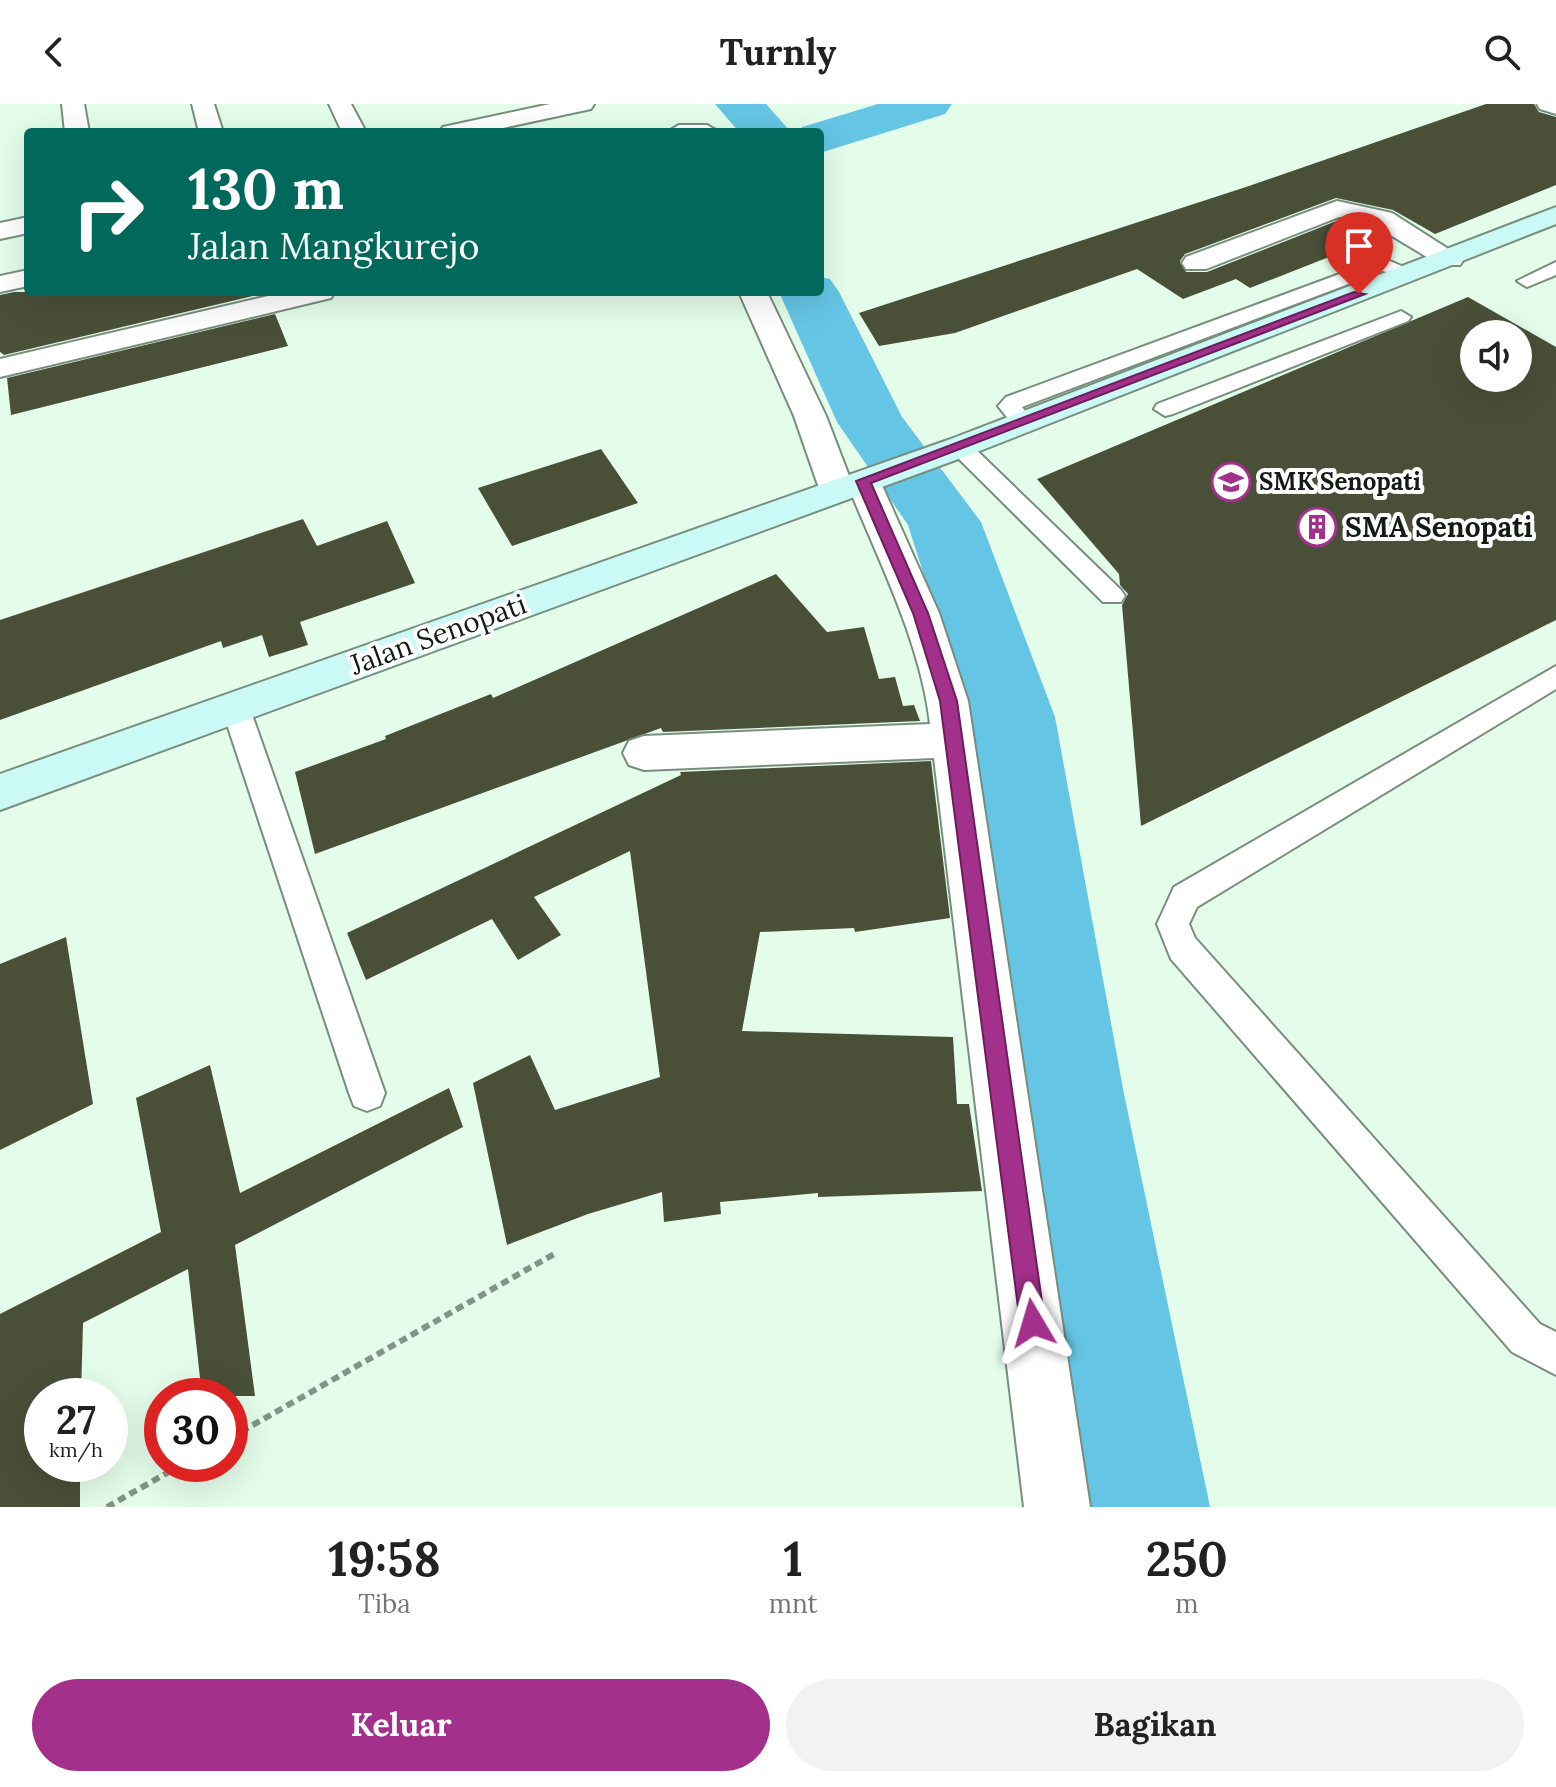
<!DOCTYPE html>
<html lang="id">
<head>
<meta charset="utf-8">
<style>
	:root { --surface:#fff; --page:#f2f2f2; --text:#222; --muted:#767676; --accent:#a3308a }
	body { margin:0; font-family:Lora,serif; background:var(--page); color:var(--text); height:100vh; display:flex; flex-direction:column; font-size:30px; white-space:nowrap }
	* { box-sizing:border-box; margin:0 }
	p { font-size:26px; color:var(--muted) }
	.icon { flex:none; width:44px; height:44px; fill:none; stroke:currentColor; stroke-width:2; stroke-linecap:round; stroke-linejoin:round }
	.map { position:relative; height:1403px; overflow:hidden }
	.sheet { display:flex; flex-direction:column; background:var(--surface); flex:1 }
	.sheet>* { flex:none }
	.banner { position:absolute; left:24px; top:24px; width:800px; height:168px; border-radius:8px; box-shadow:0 8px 32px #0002; background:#00695c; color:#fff; overflow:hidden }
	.controls { position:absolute; left:1460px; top:216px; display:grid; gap:16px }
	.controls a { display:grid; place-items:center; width:72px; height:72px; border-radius:50%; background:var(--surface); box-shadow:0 8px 32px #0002; font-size:40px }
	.speed { position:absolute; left:24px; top:1274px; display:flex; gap:16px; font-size:40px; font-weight:700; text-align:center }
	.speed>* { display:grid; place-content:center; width:104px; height:104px; border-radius:50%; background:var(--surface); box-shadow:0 8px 32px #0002; line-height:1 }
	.speed small { font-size:20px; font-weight:400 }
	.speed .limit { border:12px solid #d22; background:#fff; color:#111 }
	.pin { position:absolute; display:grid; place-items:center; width:68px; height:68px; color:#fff; margin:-82px -34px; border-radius:50% 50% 50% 0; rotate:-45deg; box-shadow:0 0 8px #0007 }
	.pin .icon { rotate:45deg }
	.me { position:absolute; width:88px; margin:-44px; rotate:353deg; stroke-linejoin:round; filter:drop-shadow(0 0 6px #0008) }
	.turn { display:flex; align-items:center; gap:28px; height:168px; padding:0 32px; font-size:36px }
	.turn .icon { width:104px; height:104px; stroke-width:2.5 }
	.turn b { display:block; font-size:56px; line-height:68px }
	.eta { display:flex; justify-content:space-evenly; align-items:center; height:136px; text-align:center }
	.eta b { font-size:48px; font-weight:800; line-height:56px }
	.primary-button { display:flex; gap:16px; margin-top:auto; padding:16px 32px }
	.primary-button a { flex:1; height:92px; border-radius:48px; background:var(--accent); color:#fff; font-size:32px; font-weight:800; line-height:92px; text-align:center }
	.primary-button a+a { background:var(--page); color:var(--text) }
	header { display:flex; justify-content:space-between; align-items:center; height:104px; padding:0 32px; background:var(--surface); font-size:36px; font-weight:800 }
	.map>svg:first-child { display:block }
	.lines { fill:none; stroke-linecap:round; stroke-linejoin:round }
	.river { fill:#65c5e4; fill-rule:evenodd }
	.building { fill:#4a4f38; fill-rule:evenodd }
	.lane-casing { stroke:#788e7d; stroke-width:4 }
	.street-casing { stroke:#788e7d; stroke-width:4 }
	.secondary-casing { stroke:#788e7d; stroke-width:4 }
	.path { stroke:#829486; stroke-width:6; stroke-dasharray:8 5; stroke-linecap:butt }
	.lane { fill:#fff; fill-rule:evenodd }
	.street { fill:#fff; fill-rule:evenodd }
	.secondary { fill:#cbfaf6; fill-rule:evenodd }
	.route { fill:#a3308a; stroke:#6a1f5a; stroke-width:2 }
	.labels { text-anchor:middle; stroke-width:8; stroke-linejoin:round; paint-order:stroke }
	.far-poi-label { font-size:24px; font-weight:bold; fill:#121b14; stroke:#fff; text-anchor:start }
	.poi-label { font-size:28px; font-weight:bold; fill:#121b14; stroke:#fff; text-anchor:start }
	.street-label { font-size:28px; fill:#121b14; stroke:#fff }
</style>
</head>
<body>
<header><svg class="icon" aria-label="back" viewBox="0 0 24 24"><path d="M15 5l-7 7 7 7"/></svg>Turnly<svg class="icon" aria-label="search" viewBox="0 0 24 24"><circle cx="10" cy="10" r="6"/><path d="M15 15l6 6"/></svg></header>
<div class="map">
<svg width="1556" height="1403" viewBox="0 0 1556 1403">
	<rect width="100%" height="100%" fill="#e4fdea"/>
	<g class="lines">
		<path class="river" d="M715,0H766L791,28H739Z
			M878,0H952L945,10L820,49V28H799L802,23Z
			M820,173L830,175L839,188L902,313L981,418L1055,613L1124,990L1210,1403H1074L1014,990L969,613L908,421L837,318L779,188H820Z"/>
	</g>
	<path class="building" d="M1486,0H1534L1539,8L1556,13V81L1435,130L1393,106L1336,94L1185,150L1180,157L1186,168H1207L1339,116L1373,124L1385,131L1250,184L1236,175L1183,195L1137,165L955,229L879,242L859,209L1249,82Z
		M14,188H265L266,189L4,251L0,248V191Z
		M1468,193L1556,243V516L1141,722L1122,501L1128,490L1120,481L1119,470L1037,375ZM1474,230H1518V274H1474Z
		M275,210L288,242L11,311L7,274Z
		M601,345L638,399L512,442L478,384Z
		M303,415L317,442L387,417L415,479L300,518L308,541L269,553L262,531L223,544L221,537L0,616V516Z
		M776,470L827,528L864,523L879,575L895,573L903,602L914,601L920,617L663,628L661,624L315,750L295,668L386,635L385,632L491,590L493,594Z
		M931,657L950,814L855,828L854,824L760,828L742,927L953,933L957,1000H969L982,1087L818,1093V1089L720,1098L721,1110L664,1118L662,1088L588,1110L507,1141L473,979L530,951L555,1006L660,973L630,747L534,793L561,831L518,856L492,815L366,876L347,829L681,671L680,668Z
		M66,833L93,1000L0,1046V860Z
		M210,961L240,1089L449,984L463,1023L235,1141L255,1292H202L188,1165L83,1219L81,1292H42V1360H80V1403H0V1210L161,1128L136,994Z"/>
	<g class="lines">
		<defs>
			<path id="lane" d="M1383,154L1420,170L1410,176L1383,167L1022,303L1033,317L1030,322H1014L998,302L1006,293Z
				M1556,158V171L1527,183L1517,177Z
				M1401,207L1411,213L1408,217L1173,310L1165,312L1154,305L1157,300Z
				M960,336L968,338L1121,486L1125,492L1121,498H1103L952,348L949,343Z
				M1556,562V585L1197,803L1189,820L1195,834L1540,1220L1556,1228V1271L1512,1248L1171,855L1157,820L1174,783Z
				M235,591L245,594L249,602L385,989L380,1002L367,1007L354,1002L349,989L221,602L225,594Z"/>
			<path id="street" d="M62,0H84L89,28H65Z
				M192,0H214L223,28H199Z
				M329,0H351L366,28H342Z
				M550,0H594L591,5L484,28H439L443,23Z
				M1537,0H1556V10L1540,5Z
				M679,21H707L719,28H667Z
				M1337,97L1392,109L1464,155L1460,161H1440L1374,121L1339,113L1206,165H1186L1182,159L1186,153Z
				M28,113V129L0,135V119Z
				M28,166V182L0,188V172Z
				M285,188H335L331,194L0,273V255Z
				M739,188H767L826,312L849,372L863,366L875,369L880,377L939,509L968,597L1090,1403H1024L934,654L644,666L629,661L623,649L629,637L644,632L930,620C921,541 882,464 852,391L837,398L825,395L820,387L794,312Z"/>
			<path id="secondary" d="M1556,103V120L972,350L0,706V670L948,336Z"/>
		</defs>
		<use href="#lane" class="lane-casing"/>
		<use href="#street" class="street-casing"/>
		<use href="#secondary" class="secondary-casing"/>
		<path class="path" d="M230,1334L556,1149
			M107,1403L183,1360"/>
		<use href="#lane" class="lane"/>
		<use href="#street" class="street"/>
		<use href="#secondary" class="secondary"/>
	</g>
	<path class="route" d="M1354,188L1365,190L871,379L928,509L957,597L1045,1219L1041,1228L1033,1231L1024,1228L1020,1219L940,597L913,509L856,377Z"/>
	<defs>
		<symbol id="school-ring" viewBox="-11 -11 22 22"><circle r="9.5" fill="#fff" stroke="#a3308a" stroke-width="1.5"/><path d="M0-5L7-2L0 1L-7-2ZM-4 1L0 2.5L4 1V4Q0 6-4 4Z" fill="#a3308a"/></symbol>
		<symbol id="building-ring" viewBox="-11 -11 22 22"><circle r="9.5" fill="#fff" stroke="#a3308a" stroke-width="1.5"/><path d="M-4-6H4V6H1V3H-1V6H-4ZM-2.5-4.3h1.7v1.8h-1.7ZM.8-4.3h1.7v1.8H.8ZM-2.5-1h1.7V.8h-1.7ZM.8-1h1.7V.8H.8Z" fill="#a3308a"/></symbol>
	</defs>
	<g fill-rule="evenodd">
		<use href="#school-ring" x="1209" y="356" width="44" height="44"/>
		<use href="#building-ring" x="1295" y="401" width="44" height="44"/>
	</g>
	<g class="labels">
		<g class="far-poi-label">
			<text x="1259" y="386">SMK Senopati</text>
		</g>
		<g class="poi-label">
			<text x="1345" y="433">SMA Senopati</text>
		</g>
		<g class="street-label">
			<text transform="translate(438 530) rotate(-20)" y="10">Jalan Senopati</text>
		</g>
	</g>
</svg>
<div class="controls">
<a><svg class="icon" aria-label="sound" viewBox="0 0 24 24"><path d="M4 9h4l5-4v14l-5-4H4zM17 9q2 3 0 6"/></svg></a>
</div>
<div class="speed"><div>27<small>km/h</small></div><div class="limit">30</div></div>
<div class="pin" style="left:1359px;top:190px;background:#d93025"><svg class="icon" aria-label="arrive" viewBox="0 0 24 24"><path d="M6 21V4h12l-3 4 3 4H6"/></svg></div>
<svg class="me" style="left:1033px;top:1219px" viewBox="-20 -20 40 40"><path d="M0-17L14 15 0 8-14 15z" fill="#a3308a" stroke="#fff" stroke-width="4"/></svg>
<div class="banner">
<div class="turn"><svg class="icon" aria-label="right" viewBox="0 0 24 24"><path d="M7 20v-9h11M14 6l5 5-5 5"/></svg><div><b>130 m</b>Jalan Mangkurejo</div></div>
</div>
</div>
<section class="sheet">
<div class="eta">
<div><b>19:58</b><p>Tiba</p></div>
<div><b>1</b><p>mnt</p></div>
<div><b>250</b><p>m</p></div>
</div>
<div class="primary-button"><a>Keluar</a><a>Bagikan</a></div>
</section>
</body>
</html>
